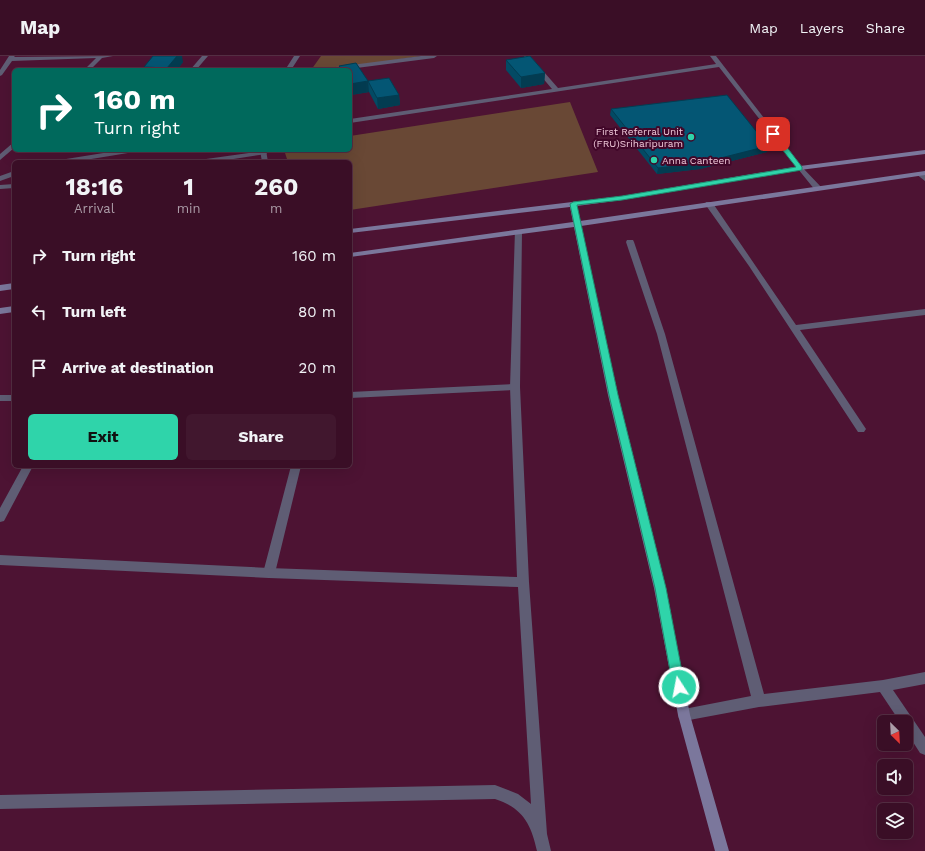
<!DOCTYPE html>
<html lang="en">
<head>
<meta charset="utf-8">
<style>
	:root { --surface:#3a0e26; --page:#41172e; --text:#f1f3f6; --muted:#ab9ca7; --line:#542e43; --accent:#2fd4aa }
	body { margin:0; font-family:"Work Sans",sans-serif; background:var(--page); color:var(--text); height:100vh; display:flex; flex-direction:column; font-size:15px; white-space:nowrap }
	* { box-sizing:border-box; margin:0 }
	p { font-size:13px; color:var(--muted) }
	.icon { flex:none; width:22px; height:22px; fill:none; stroke:currentColor; stroke-width:2; stroke-linecap:round; stroke-linejoin:round }
	.map { position:relative; flex:1; overflow:hidden }
	.panel { position:absolute; left:12px; top:104px; width:340px; height:308px; display:flex; flex-direction:column; background:var(--surface); border-radius:6px; box-shadow:0 4px 16px #0002,0 0 0 1px var(--line) }
	.panel>* { flex:none }
	.top-card { position:absolute; left:12px; top:12px; width:340px; height:84px; border-radius:6px; box-shadow:0 4px 16px #0002,0 0 0 1px var(--line); background:#00695c; color:#fff; overflow:hidden }
	.needle { width:26px; rotate:156deg }
	.buttons { position:absolute; left:877px; top:659px; display:grid; gap:8px }
	.buttons a { display:grid; place-items:center; width:36px; height:36px; border-radius:6px; background:var(--surface); box-shadow:0 4px 16px #0002,0 0 0 1px var(--line); font-size:20px }
	.pin { position:absolute; display:grid; place-items:center; width:34px; height:34px; color:#fff; margin:-17px; border-radius:8px; box-shadow:0 2px 6px #0006 }
	.me { position:absolute; width:44px; margin:-22px; rotate:349deg; stroke-linejoin:round; filter:drop-shadow(0 0 3px #0008) }
	.turn { display:flex; align-items:center; gap:14px; height:84px; padding:0 16px; font-size:18px }
	.turn .icon { width:52px; height:52px; stroke-width:2.5 }
	.turn b { display:block; font-size:28px; line-height:34px }
	.eta { display:flex; justify-content:space-evenly; align-items:center; height:68px; text-align:center }
	.eta b { font-size:24px; font-weight:700; line-height:28px }
	.action { display:flex; gap:8px; margin-top:auto; padding:8px 16px }
	.action a { flex:1; height:46px; border-radius:6px; background:var(--accent); color:#111; font-size:16px; font-weight:700; line-height:46px; text-align:center }
	.action a+a { background:var(--page); color:var(--text) }
	ul { padding:0; list-style:none }
	li { display:flex; align-items:center; gap:12px; height:56px; padding:0 16px }
	li div { flex:1 }
	li b { display:block; font-size:15px }
	li em { font-style:normal }
	header { display:flex; align-items:center; gap:24px; box-sizing:border-box; height:56px; padding:0 20px; background:var(--surface); border-bottom:1px solid var(--line) }
	header strong { font-size:19px }
	nav { display:flex; gap:22px; margin-inline-start:auto; font-size:14px }
	.map>svg:first-child { display:block }
	.green { fill:#694835 }
	.lines { fill:none; stroke-linecap:round; stroke-linejoin:round }
	.lane { fill:#5f5d74; fill-rule:evenodd }
	.street { fill:#5f5d74; fill-rule:evenodd }
	.secondary { fill:#7b779c; fill-rule:evenodd }
	.wall { fill:#034a64 }
	.shaded-wall { fill:#033c51 }
	.building { fill:#045674; stroke:#033c51 }
	.route { fill:#2fd4aa; stroke:#1f8a6e }
	.poi-dot { fill:#2fd4aa; stroke:#410729; stroke-width:1.5 }
	.labels { text-anchor:middle; stroke-width:4; stroke-linejoin:round; paint-order:stroke }
	.far-poi-label { font-size:10px; fill:#f0cada; stroke:#410729; text-anchor:end }
</style>
</head>
<body>
<header>
<strong>Map</strong>
<nav><a>Map</a><a>Layers</a><a>Share</a></nav>
</header>
<div class="map">
<svg width="925" height="795" viewBox="0 0 925 795">
	<rect width="100%" height="100%" fill="#4d1333"/>
	<path class="green" d="M321,0H422L328,14H311Z
		M570,46L598,116L350,154V106H288L284,94H350V80Z"/>
	<g class="lines">
		<path class="lane" d="M264,95L267,97L266,98L214,106H196L199,104Z
			M14,128V132L0,133V129Z
			M515,328L520,331L515,334L350,342V336Z
			M291,410H301L275,517L273,520L269,522L265,520L263,517Z"/>
		<path class="street" d="M9,0H15L14,1L113,0L102,2L90,14H84L96,2L12,5L2,19L0,20V14Z
			M202,0H208L196,14H190Z
			M294,0H300L291,14H285Z
			M421,0H437L434,2L341,14H325L328,12Z
			M524,0H530L558,32L716,8L710,0H716L802,111L822,132L821,134H815L798,113L719,11L350,67V63L552,33Z
			M14,86V92L0,104V98Z
			M122,94H137L134,96L73,106H57L60,104Z
			M260,94H266L268,106H262Z
			M14,115V120L0,125V120Z
			M919,116L925,119V125L916,118Z
			M706,146H712L796,269L925,253V259L800,274L866,373L864,376H858L749,210L705,148Z
			M515,174H518L522,176L520,331L529,526L547,778L551,795H537C531,768 523,752 495,743L0,753V739L495,729L518,738L531,748L518,531L269,522L0,509V499L269,512L517,521L510,331Z
			M627,184H633L634,186L665,278L764,638L883,624L925,616V628L893,634L925,681V699L920,697L906,675V666H900L880,636L759,651L684,665L679,663L678,659L679,655L684,653L751,640L657,278L626,186Z
			M0,339H14V345H0Z
			M23,410H33L4,465L0,466V452Z"/>
		<path class="secondary" d="M925,94V98L800,114L622,144L577,150L580,165L925,115V119L581,170L618,339L666,532L690,659L729,795H715L678,659L654,532L608,339L574,171L350,201V197L573,166L570,151L350,177V173L622,140L800,110Z
			M14,227V233L0,235V229Z
			M14,250V256L0,258V252Z"/>
	</g>
	<path class="wall" d="M506,4L545,17L544,28L521,32L506,14Z
		M183,6L177,14H145L144,11Z
		M356,7L368,25L389,22L399,39L400,49L378,53L369,36L351,39L350,36V14H339V10Z
		M611,53L768,90L767,96L700,113L657,118L610,59Z"/>
	<path class="shaded-wall" d="M177,0H182L183,6L177,14H167V12Z
		M545,17L544,28L521,32V21Z
		M368,25L369,36L351,39L350,28Z
		M399,39L400,49L378,53L377,42Z
		M768,90L767,96L700,113L657,118L658,112Z"/>
	<path class="building" d="M153,0H177L167,12L144,11Z
		M530,0L545,17L521,21L506,4Z
		M356,7L368,25L350,28V14H342L339,10Z
		M389,22L399,39L377,42L368,25Z
		M727,39L768,90L701,107L658,112L611,53Z"/>
	<path class="route" d="M773,76L776,77L802,111V114L622,144L577,149L618,339L666,532L685,631L683,635L679,637L675,635L673,631L655,532L609,339L570,148L573,146L622,140L796,111L770,78Z"/>
	<g class="poi-dot">
		<circle cx="691" cy="81" r="4"/>
		<circle cx="654" cy="104" r="4"/>
	</g>
	<g class="labels">
		<g class="far-poi-label">
			<text x="683" y="79">First Referral Unit<tspan x="683" dy="12">(FRU)Sriharipuram</tspan></text>
			<text x="662" y="108" text-anchor="start">Anna Canteen</text>
		</g>
	</g>
</svg>
<div class="buttons">
<a><svg class="needle" viewBox="-14 -14 28 28"><path d="M0-13l5 13h-10z" fill="#e53935"/><path d="M0 13l5-13h-10z" fill="#ab9ca7"/></svg></a>
<a><svg class="icon" aria-label="sound" viewBox="0 0 24 24"><path d="M4 9h4l5-4v14l-5-4H4zM17 9q2 3 0 6"/></svg></a>
<a><svg class="icon" aria-label="layers" viewBox="0 0 24 24"><path d="M12 4l9 5-9 5-9-5zM3 14l9 5 9-5"/></svg></a>
</div>
<div class="pin" style="left:773px;top:78px;background:#d93025"><svg class="icon" aria-label="arrive" viewBox="0 0 24 24"><path d="M6 21V4h12l-3 4 3 4H6"/></svg></div>
<svg class="me" style="left:679px;top:631px" viewBox="-20 -20 40 40"><circle r="17" fill="#2fd4aa" stroke="#fff" stroke-width="3"/><path d="M0-11L8 9 0 5-8 9z" fill="#fff"/></svg>
<div class="top-card">
<div class="turn"><svg class="icon" aria-label="right" viewBox="0 0 24 24"><path d="M7 20v-9h11M14 6l5 5-5 5"/></svg><div><b>160 m</b>Turn right</div></div>
</div>
<section class="panel">
<div class="eta">
<div><b>18:16</b><p>Arrival</p></div>
<div><b>1</b><p>min</p></div>
<div><b>260</b><p>m</p></div>
</div>
<ul>
<li><svg class="icon" aria-label="right" viewBox="0 0 24 24"><path d="M7 20v-9h11M14 6l5 5-5 5"/></svg><div><b>Turn right</b></div><em>160 m</em></li>
<li><svg class="icon" aria-label="left" viewBox="0 0 24 24"><path d="M17 20v-9H6M10 6l-5 5 5 5"/></svg><div><b>Turn left</b></div><em>80 m</em></li>
<li><svg class="icon" aria-label="arrive" viewBox="0 0 24 24"><path d="M6 21V4h12l-3 4 3 4H6"/></svg><div><b>Arrive at destination</b></div><em>20 m</em></li>
</ul>
<div class="action"><a>Exit</a><a>Share</a></div>
</section>
</div>
</body>
</html>
